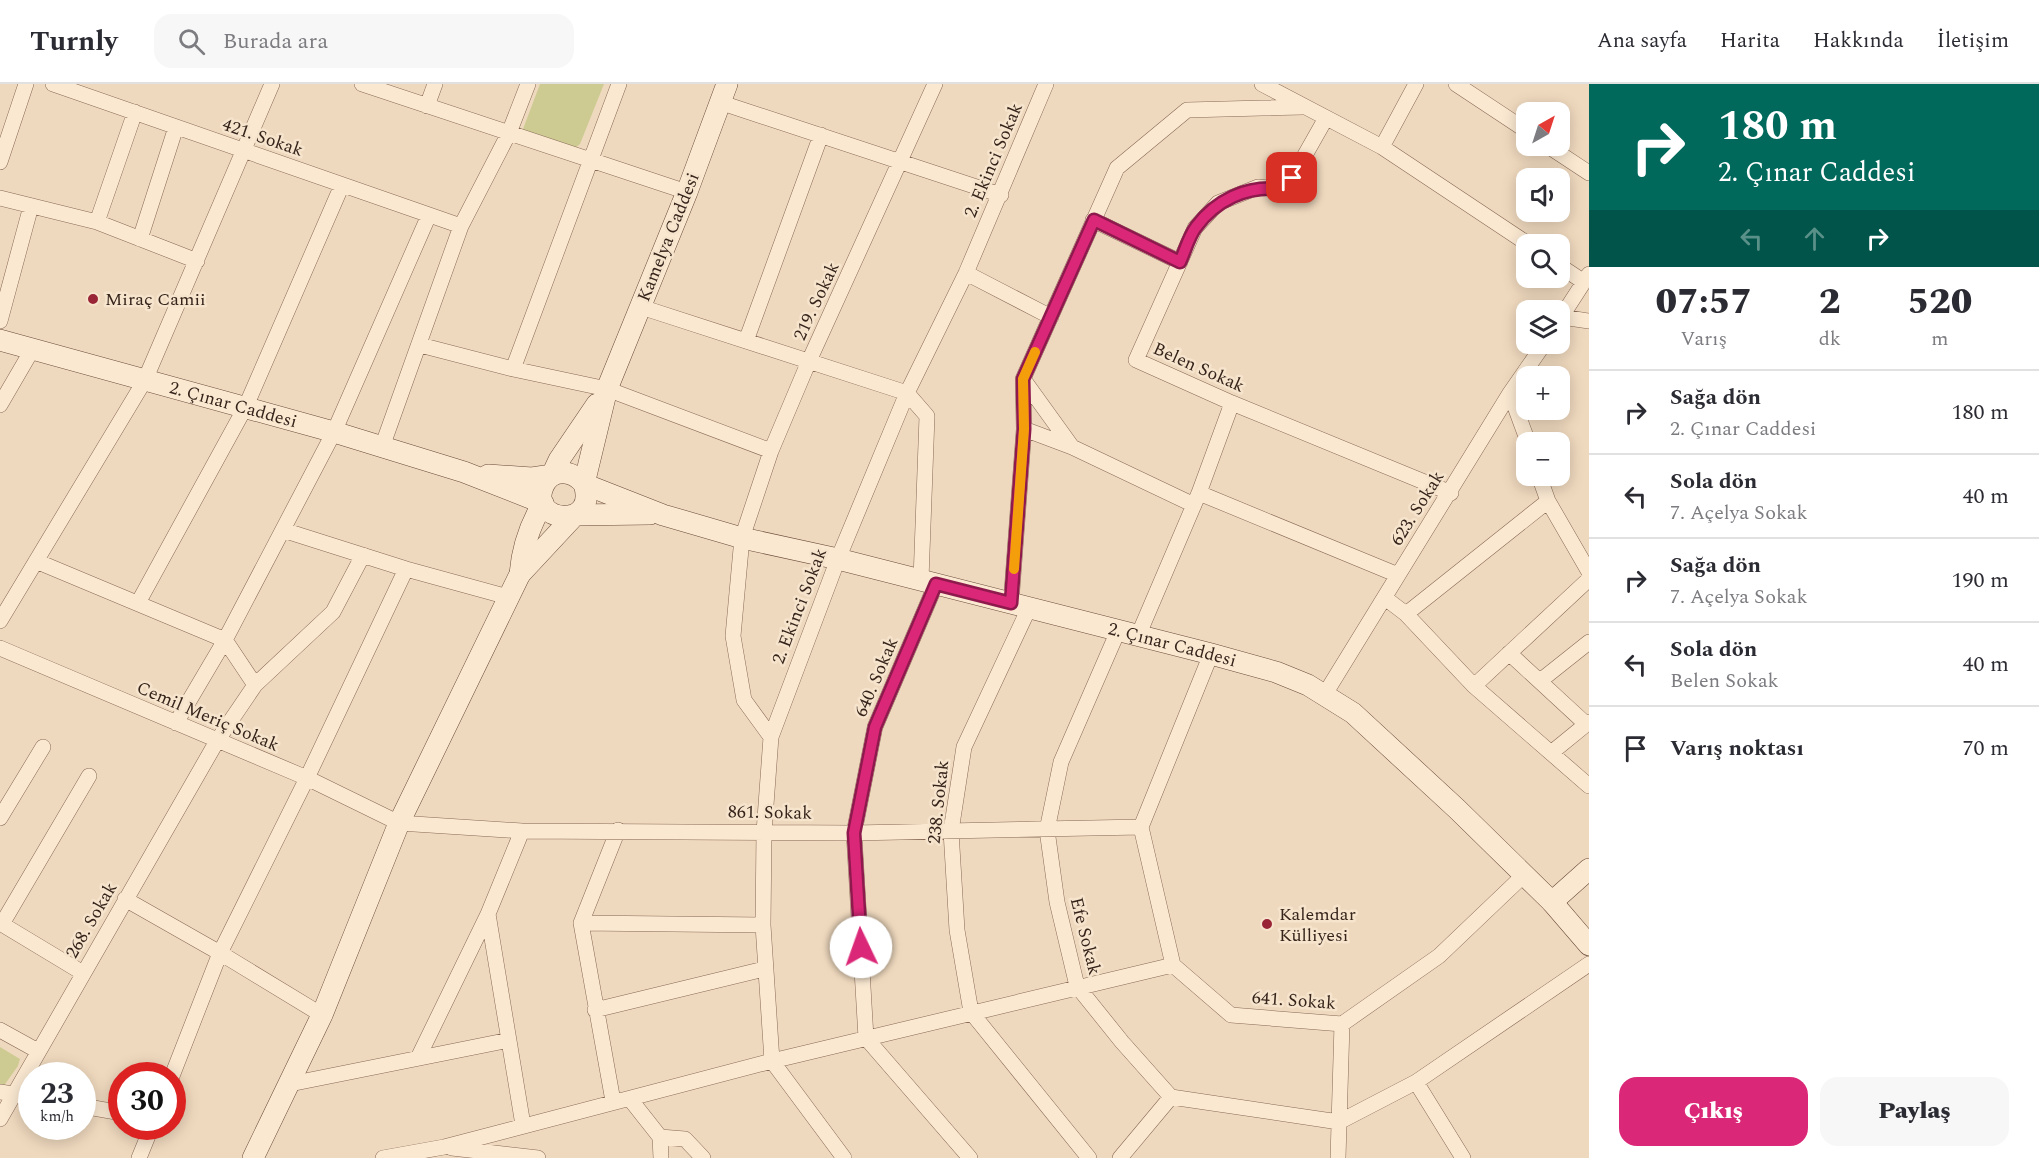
<!DOCTYPE html>
<html lang="tr">
<head>
<meta charset="utf-8">
<style>
	:root { --surface:#fff; --page:#f7f7f7; --text:#2b2b33; --muted:#7c7c81; --line:#e1e1e2; --accent:#db2777 }
	body { margin:0; font-family:Spectral,serif; background:var(--page); color:var(--text); height:100vh; display:flex; flex-direction:column; font-size:22px; white-space:nowrap }
	* { box-sizing:border-box; margin:0 }
	p { font-size:20px; color:var(--muted) }
	.icon { flex:none; width:33px; height:33px; fill:none; stroke:currentColor; stroke-width:2; stroke-linecap:round; stroke-linejoin:round }
	.map { position:relative; flex:1; overflow:hidden }
	.panel { display:flex; flex-direction:column; background:var(--surface); width:450px }
	.panel>* { flex:none }
	.hud { background:#00695c; color:#fff; overflow:hidden }
	.needle { width:39px; rotate:39deg }
	.buttons { position:absolute; left:1516px; top:18px; display:grid; gap:12px }
	.buttons a { display:grid; place-items:center; width:54px; height:54px; border-radius:12px; background:var(--surface); box-shadow:0 3px 15px #0003; font-size:30px }
	.speed { position:absolute; left:18px; top:978px; display:flex; gap:12px; font-size:30px; font-weight:700; text-align:center }
	.speed>* { display:grid; place-content:center; width:78px; height:78px; border-radius:50%; background:var(--surface); box-shadow:0 3px 15px #0003; line-height:1 }
	.speed small { font-size:15px; font-weight:400 }
	.speed .limit { border:9px solid #d22; background:#fff; color:#111 }
	.pin { position:absolute; display:grid; place-items:center; width:51px; height:51px; color:#fff; margin:-26px; border-radius:12px; box-shadow:0 3px 9px #0006 }
	.me { position:absolute; width:66px; margin:-33px; rotate:357deg; stroke-linejoin:round; filter:drop-shadow(0 0 4px #0008) }
	.turn { display:flex; align-items:center; gap:21px; height:126px; padding:0 30px; font-size:27px }
	.turn .icon { width:78px; height:78px; stroke-width:2.5 }
	.turn b { display:block; font-size:42px; line-height:51px }
	.lanes { display:flex; align-items:center; height:57px; padding:0 30px; background:#0003; justify-content:center; gap:30px; direction:ltr }
	.lanes .off { opacity:.35 }
	.eta { display:flex; justify-content:space-evenly; align-items:center; height:102px; text-align:center }
	.eta b { font-size:36px; font-weight:800; line-height:42px }
	.primary-button { display:flex; gap:12px; margin-top:auto; padding:12px 30px }
	.primary-button a { flex:1; height:69px; border-radius:18px; background:var(--accent); color:#fff; font-size:24px; font-weight:800; line-height:69px; text-align:center }
	.primary-button a+a { background:var(--page); color:var(--text) }
	ul { padding:0; list-style:none }
	li { display:flex; align-items:center; gap:18px; height:84px; padding:0 30px; border-top:2px solid var(--line) }
	li div { flex:1 }
	li b { display:block; font-size:22px }
	li em { font-style:normal }
	header { display:flex; align-items:center; gap:36px; box-sizing:border-box; height:84px; padding:0 30px; background:var(--surface); border-bottom:2px solid var(--line) }
	header strong { font-size:28px }
	nav { display:flex; gap:33px; margin-inline-start:auto; font-size:21px }
	.search { width:420px; height:54px; background:var(--page); display:flex; align-items:center; gap:15px; box-sizing:border-box; padding:0 21px; border-radius:18px; color:var(--muted); font-size:22px }
	main { display:flex; flex:1; min-height:0 }
	.map>svg:first-child { display:block }
	.green { fill:#cdcb92 }
	.lines { fill:none; stroke-linecap:round; stroke-linejoin:round }
	.street-casing { stroke:#886956; stroke-width:16 }
	.secondary-casing { stroke:#694a39; stroke-width:22 }
	.street { stroke:#fae8d1; stroke-width:15 }
	.secondary { stroke:#fae8d1; stroke-width:21 }
	.route-casing { stroke:#8e194d; stroke-width:15 }
	.route { stroke:#db2777; stroke-width:10 }
	.slow { stroke:#f59e0b; stroke-width:10 }
	.poi-dot { fill:#992436; stroke:#f6e4cd; stroke-width:2 }
	.labels { text-anchor:middle; stroke-width:5; stroke-linejoin:round; paint-order:stroke }
	.street-label { font-size:18px; fill:#36241b; stroke:#f6e4cd }
	.poi-label { font-size:18px; fill:#36241b; stroke:#f6e4cd; text-anchor:start }
</style>
</head>
<body>
<header>
<strong>Turnly</strong>
<div class="search"><svg class="icon" aria-label="search" viewBox="0 0 24 24"><circle cx="10" cy="10" r="6"/><path d="M15 15l6 6"/></svg>Burada ara</div>
<nav><a>Ana sayfa</a><a>Harita</a><a>Hakkında</a><a>İletişim</a></nav>
</header>
<main>
<div class="map">
<svg width="1589" height="1074" viewBox="0 0 1589 1074">
	<rect width="100%" height="100%" fill="#efd9be"/>
	<path class="green" d="M540,0H604L580,60L574,65L528,51L523,45Z
		M0,963L20,975L18,982L3,1003L0,1002Z"/>
	<g class="lines">
		<defs>
			<path id="street" d="M53,0L461,142
				M362,0L687,108
				M1262,0L1382,63L1528,160
				M1456,0L1527,47
				M719,18L1001,111
				M427,22L435,0
				M1326,34L1292,94L1279,105L1258,103L1218,119L1195,144L1136,276L1232,319L1451,409
				M1548,62L1589,89
				M1382,63L1416,0
				M0,78L26,0
				M0,114L97,138L197,177
				M1093,136L1180,178
				M97,138L135,28
				M140,155L176,43
				M1560,182L1584,198
				M966,189L1051,233
				M641,223L907,309L927,332L921,496
				M1562,233L1589,237
				M1560,235L1589,190
				M0,237L31,122
				M746,257L821,51
				M420,261L513,285L607,305L771,367
				M513,285L619,0
				M1023,295L1072,363L1194,421
				M1510,309L1528,358
				M0,321L32,266
				M1024,345L1072,363
				M382,363L461,142L509,49L528,0
				M1539,392L1548,417L1589,488
				M1199,409L1398,491
				M283,446L406,485L508,513
				M36,477L225,556L255,601
				M936,500L875,643L854,749L866,954L970,1074
				M1385,514L1406,530L1474,602L1589,702
				M138,519L246,322L342,101
				M1011,520L1024,345L1023,295L1117,84L1187,26L1303,23
				M1029,524L964,663L951,747L957,846L971,928L1089,1074
				M1406,530L1548,417
				M0,537L145,296L272,0
				M1118,547L1061,678L1047,746L1057,818L1077,902L1122,958L1171,1013L1339,1038L1416,998L1589,880
				M1138,552L1199,409L1232,319
				M0,564L307,694L399,739L522,747L854,749L1141,743
				M1509,569L1586,640
				M1211,570L1141,743L1173,881L1231,931L1342,940L1439,872L1525,790
				M1540,597L1589,558
				M1474,602L1589,495
				M1325,610L1510,309L1544,260
				M176,639L225,556L334,348L429,131
				M771,653L744,616L733,552L742,454L771,367L809,277L935,0
				M1551,669L1589,638
				M0,734L43,663
				M125,815L220,869L322,931
				M488,830L523,1041
				M0,839L83,889
				M581,839L763,841
				M2,840L89,692
				M595,926L764,885
				M0,946L38,967
				M418,974L488,830L522,747
				M172,992L220,869L307,694L406,485
				M1416,998L1463,1074
				M290,1000L509,956
				M0,1008L32,1013
				M630,1015L660,1053L661,1074
				M613,1017L581,839L618,746
				M82,1022L122,1029
				M0,1035L217,657L255,601L333,528L363,471
				M660,1053L685,1055L703,1074
				M452,1064L538,1074
				M139,1074L152,1042
				M383,1074L444,1063L772,977L1173,881
				M844,1074L772,977L763,841L764,748L771,653L838,475L907,309L966,189L1046,0
				M1120,1074L1171,1013
				M1338,1074L1342,940"/>
			<g id="secondary">
				<path id="s1" d="M727,0L687,108L607,305L584,400C599,446 528,439 543,403C551,383 573,386 584,400L663,431L742,454L838,475L1211,570L1276,588L1308,601L1353,629L1457,725L1552,818L1589,861"/>
				<path id="s2" d="M0,256L334,348L464,388L543,419C530,441 522,464 520,490L399,739L322,931L253,1074"/>
				<path d="M488,391L532,394L552,391L559,376L597,320"/>
				<path d="M520,490L575,431L650,430"/>
				<path d="M1552,818L1589,785"/>
			</g>
		</defs>
		<use href="#street" class="street-casing"/>
		<use href="#secondary" class="secondary-casing"/>
		<use href="#street" class="street"/>
		<use href="#secondary" class="secondary"/>
	</g>
	<g class="lines">
		<defs>
			<path id="route" d="M861,863L854,749L875,643L936,500L1011,519L1024,345L1023,295L1094,136L1180,178C1185,167 1189,152 1196,143C1216,116 1246,102 1279,105L1292,94"/>
		</defs>
		<use href="#route" class="route-casing"/>
		<use href="#route" class="route"/>
		<path class="slow" d="M1014,485L1024,345L1023,295L1035,268"/>
	</g>
	<g class="poi-dot">
		<circle cx="93" cy="215" r="6"/>
		<circle cx="1267" cy="840" r="6"/>
	</g>
	<g class="labels">
		<g class="street-label">
			<text transform="translate(263 53) rotate(19)" y="6">421. Sokak</text>
			<text transform="translate(993 76) rotate(-67)" y="6">2. Ekinci Sokak</text>
			<text transform="translate(668 153) rotate(-68)" y="6">Kamelya Caddesi</text>
			<text transform="translate(816 217) rotate(-65)" y="6">219. Sokak</text>
			<text transform="translate(1199 283) rotate(24)" y="6">Belen Sokak</text>
			<text dy="6" stroke="none"><textPath href="#s2" startOffset="242">2. Çınar Caddesi</textPath></text>
			<text transform="translate(1417 424) rotate(-58)" y="6">623. Sokak</text>
			<text transform="translate(799 522) rotate(-69)" y="6">2. Ekinci Sokak</text>
			<text dy="6" stroke="none"><textPath href="#s1" startOffset="1176">2. Çınar Caddesi</textPath></text>
			<text transform="translate(876 593) rotate(-67)" y="6">640. Sokak</text>
			<text transform="translate(208 632) rotate(23)" y="6">Cemil Meriç Sokak</text>
			<text transform="translate(938 718) rotate(-84)" y="6">238. Sokak</text>
			<text transform="translate(770 728) rotate(1)" y="6">861. Sokak</text>
			<text transform="translate(91 836) rotate(-60)" y="6">268. Sokak</text>
			<text transform="translate(1086 852) rotate(76)" y="6">Efe Sokak</text>
			<text transform="translate(1294 916) rotate(4)" y="6">641. Sokak</text>
		</g>
		<g class="poi-label">
			<text x="105" y="221">Miraç Camii</text>
			<text x="1279" y="836">Kalemdar<tspan x="1279" dy="21">Külliyesi</tspan></text>
		</g>
	</g>
</svg>
<div class="buttons">
<a><svg class="needle" viewBox="-14 -14 28 28"><path d="M0-13l5 13h-10z" fill="#e53935"/><path d="M0 13l5-13h-10z" fill="#7c7c81"/></svg></a>
<a><svg class="icon" aria-label="sound" viewBox="0 0 24 24"><path d="M4 9h4l5-4v14l-5-4H4zM17 9q2 3 0 6"/></svg></a>
<a><svg class="icon" aria-label="search" viewBox="0 0 24 24"><circle cx="10" cy="10" r="6"/><path d="M15 15l6 6"/></svg></a>
<a><svg class="icon" aria-label="layers" viewBox="0 0 24 24"><path d="M12 4l9 5-9 5-9-5zM3 14l9 5 9-5"/></svg></a>
<a>+</a>
<a>−</a>
</div>
<div class="speed"><div>23<small>km/h</small></div><div class="limit">30</div></div>
<div class="pin" style="left:1292px;top:94px;background:#d93025"><svg class="icon" aria-label="arrive" viewBox="0 0 24 24"><path d="M6 21V4h12l-3 4 3 4H6"/></svg></div>
<svg class="me" style="left:861px;top:863px" viewBox="-20 -20 40 40"><circle r="19" fill="#fff"/><path d="M0-13L10 11 0 6-10 11z" fill="#db2777"/></svg>
</div>
<section class="panel">
<div class="hud">
<div class="turn"><svg class="icon" aria-label="right" viewBox="0 0 24 24"><path d="M7 20v-9h11M14 6l5 5-5 5"/></svg><div><b>180 m</b>2. Çınar Caddesi</div></div>
<div class="lanes"><svg class="icon off" aria-label="left" viewBox="0 0 24 24"><path d="M17 20v-9H6M10 6l-5 5 5 5"/></svg><svg class="icon off" aria-label="ahead" viewBox="0 0 24 24"><path d="M12 20V5M6 11l6-6 6 6"/></svg><svg class="icon" aria-label="right" viewBox="0 0 24 24"><path d="M7 20v-9h11M14 6l5 5-5 5"/></svg></div>
</div>
<div class="eta">
<div><b>07:57</b><p>Varış</p></div>
<div><b>2</b><p>dk</p></div>
<div><b>520</b><p>m</p></div>
</div>
<ul>
<li><svg class="icon" aria-label="right" viewBox="0 0 24 24"><path d="M7 20v-9h11M14 6l5 5-5 5"/></svg><div><b>Sağa dön</b><p>2. Çınar Caddesi</p></div><em>180 m</em></li>
<li><svg class="icon" aria-label="left" viewBox="0 0 24 24"><path d="M17 20v-9H6M10 6l-5 5 5 5"/></svg><div><b>Sola dön</b><p>7. Açelya Sokak</p></div><em>40 m</em></li>
<li><svg class="icon" aria-label="right" viewBox="0 0 24 24"><path d="M7 20v-9h11M14 6l5 5-5 5"/></svg><div><b>Sağa dön</b><p>7. Açelya Sokak</p></div><em>190 m</em></li>
<li><svg class="icon" aria-label="left" viewBox="0 0 24 24"><path d="M17 20v-9H6M10 6l-5 5 5 5"/></svg><div><b>Sola dön</b><p>Belen Sokak</p></div><em>40 m</em></li>
<li><svg class="icon" aria-label="arrive" viewBox="0 0 24 24"><path d="M6 21V4h12l-3 4 3 4H6"/></svg><div><b>Varış noktası</b></div><em>70 m</em></li>
</ul>
<div class="primary-button"><a>Çıkış</a><a>Paylaş</a></div>
</section>
</main>
</body>
</html>
